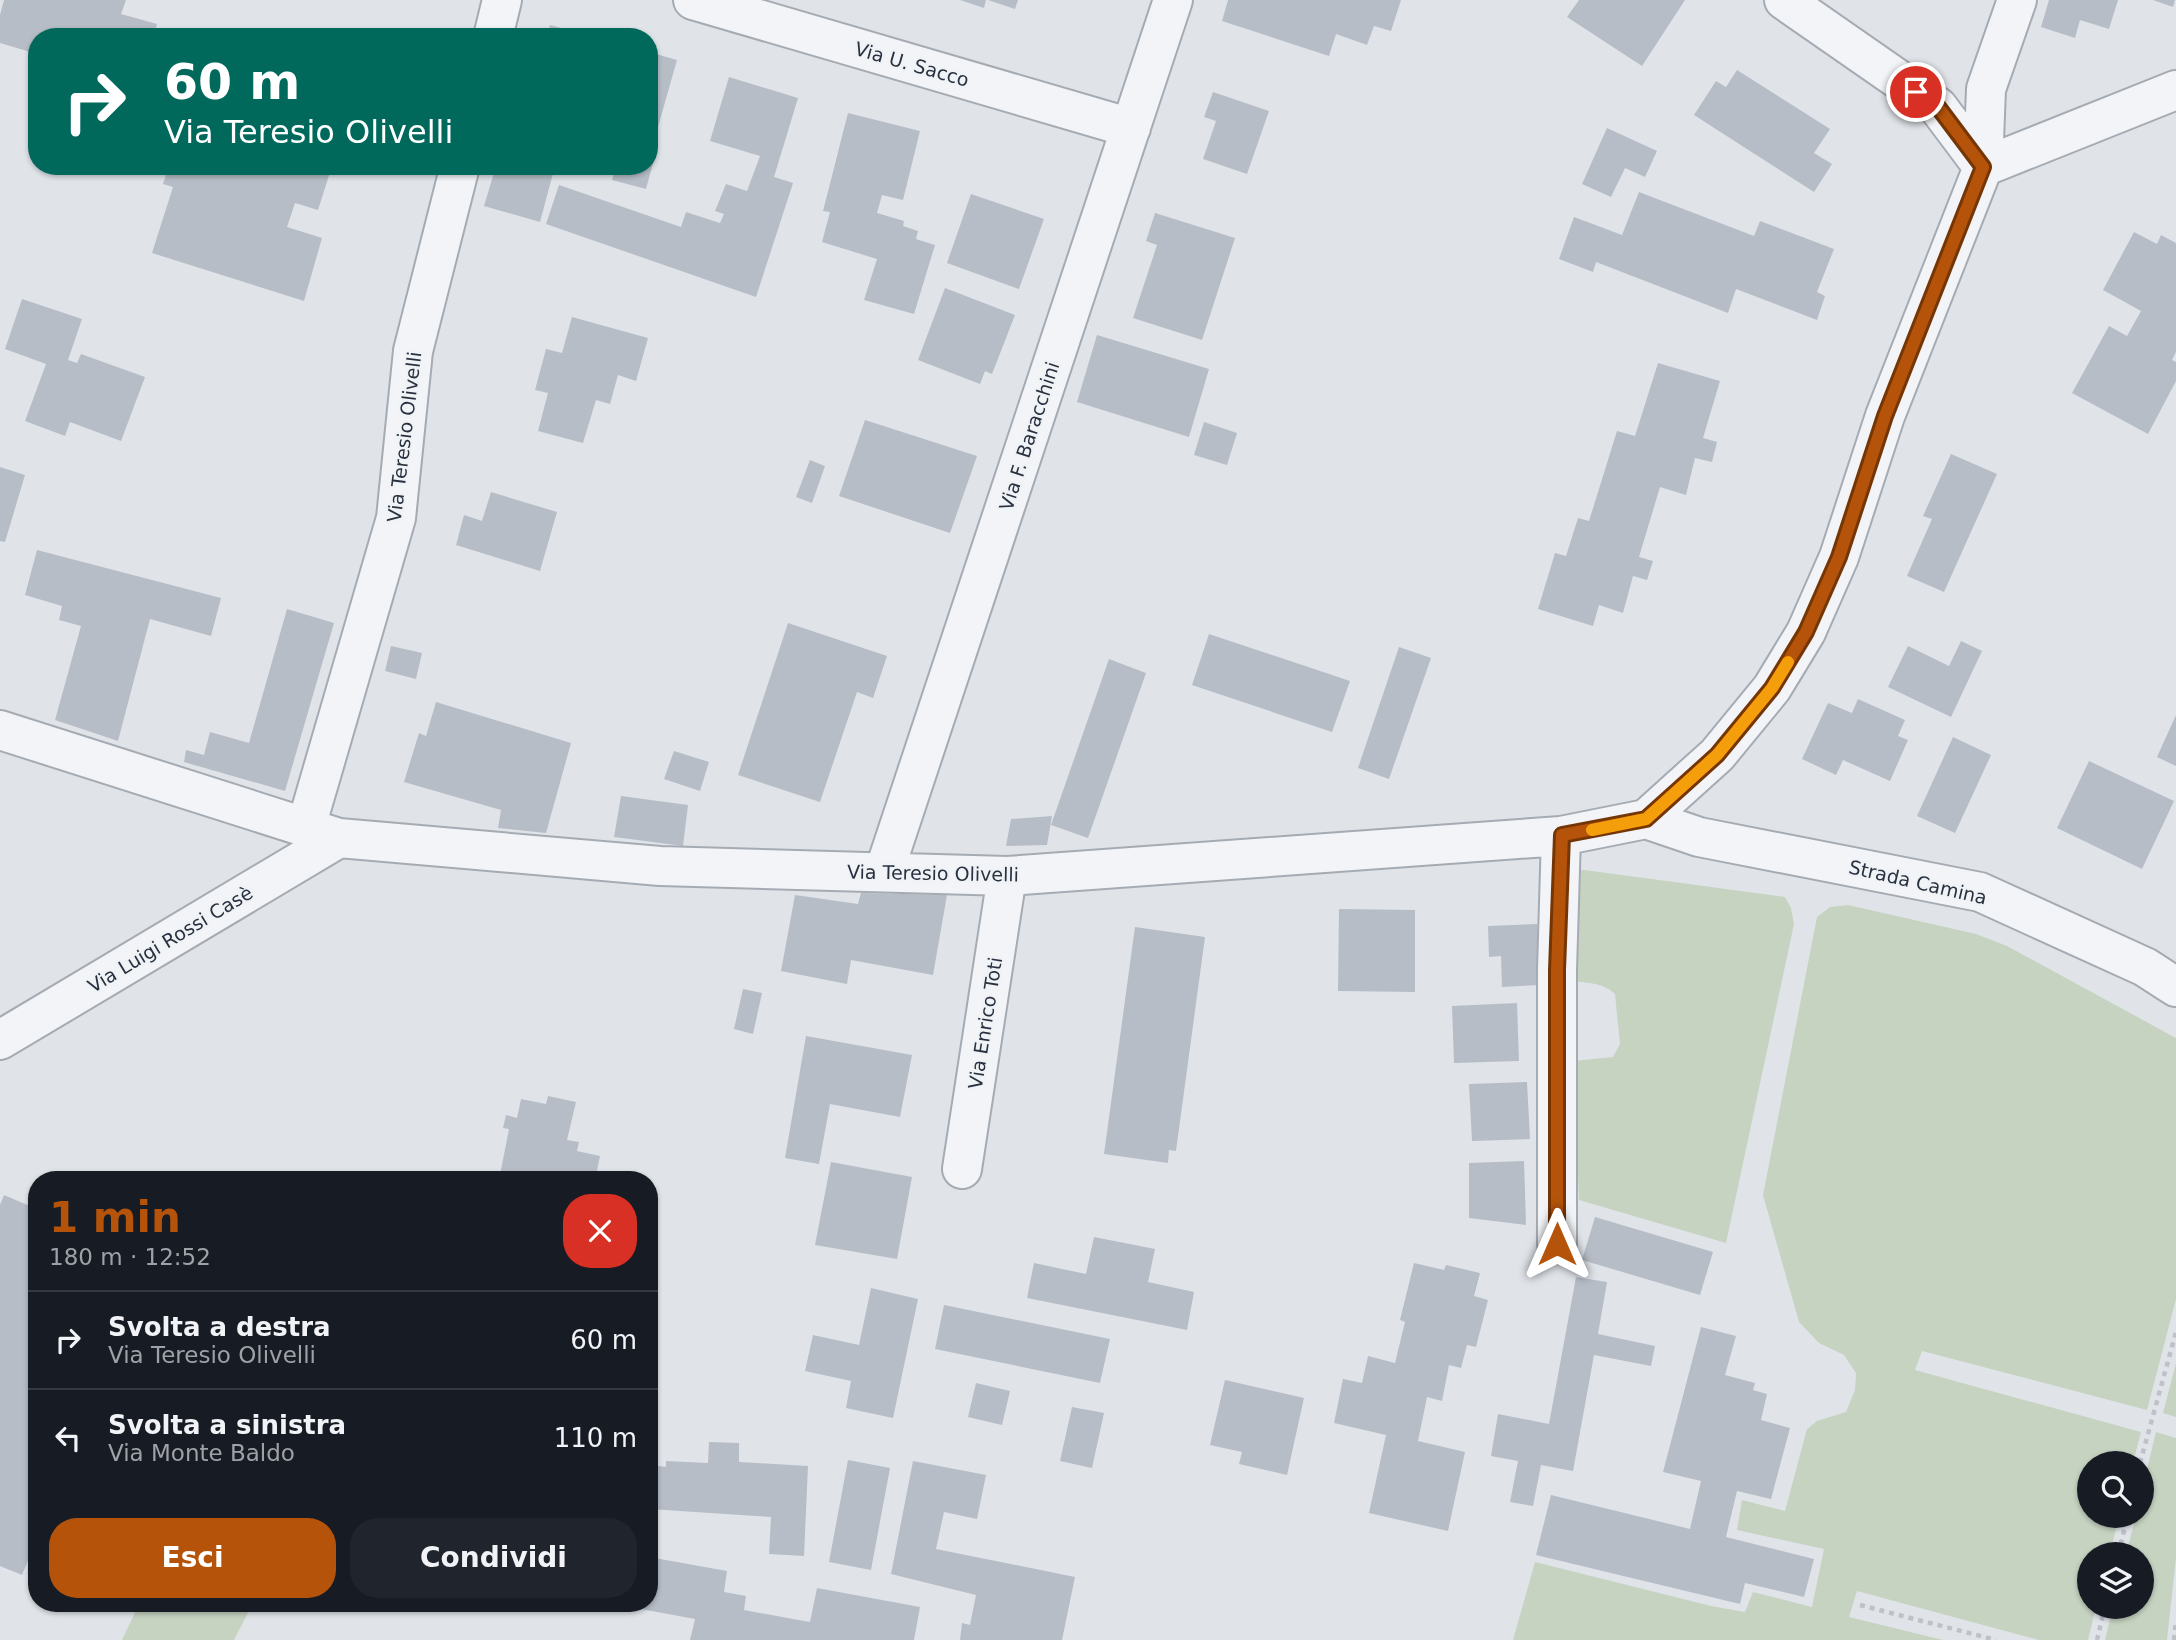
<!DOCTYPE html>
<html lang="it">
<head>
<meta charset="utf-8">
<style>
	:root { --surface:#171b24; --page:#20242c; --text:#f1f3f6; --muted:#9ea1a6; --line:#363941; --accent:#b45309 }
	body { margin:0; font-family:"DejaVu Sans",sans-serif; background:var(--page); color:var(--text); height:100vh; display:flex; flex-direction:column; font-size:26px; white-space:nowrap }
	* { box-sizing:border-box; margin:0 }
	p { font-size:23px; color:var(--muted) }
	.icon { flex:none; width:38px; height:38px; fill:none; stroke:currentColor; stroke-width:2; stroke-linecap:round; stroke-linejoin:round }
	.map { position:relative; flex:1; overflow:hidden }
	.drawer { position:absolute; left:28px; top:1171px; width:630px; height:441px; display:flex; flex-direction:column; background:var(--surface); border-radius:28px; box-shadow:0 2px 5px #0004 }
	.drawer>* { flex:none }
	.guide { position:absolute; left:28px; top:28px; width:630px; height:147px; border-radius:28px; box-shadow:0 2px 5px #0004; background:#00695c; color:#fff; overflow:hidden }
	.tools { position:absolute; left:2077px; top:1451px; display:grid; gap:14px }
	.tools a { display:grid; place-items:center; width:77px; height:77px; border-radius:50%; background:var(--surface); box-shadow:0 2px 5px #0004; font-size:35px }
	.pin { position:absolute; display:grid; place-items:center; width:60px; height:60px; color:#fff; margin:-30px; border:4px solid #fff; border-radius:50%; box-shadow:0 2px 7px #0007 }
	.me { position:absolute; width:77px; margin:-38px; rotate:0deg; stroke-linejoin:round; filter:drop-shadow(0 0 5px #0008) }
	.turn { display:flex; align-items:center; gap:24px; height:147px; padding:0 21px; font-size:32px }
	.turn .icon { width:91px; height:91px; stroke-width:2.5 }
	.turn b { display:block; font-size:49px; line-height:60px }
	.round { display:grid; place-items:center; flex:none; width:74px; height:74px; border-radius:28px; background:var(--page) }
	.summary { display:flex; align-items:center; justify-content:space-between; height:119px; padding:0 21px }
	h1 { font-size:42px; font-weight:800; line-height:52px; color:var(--accent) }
	.action { display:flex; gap:14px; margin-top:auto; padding:14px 21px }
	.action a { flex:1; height:80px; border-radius:28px; background:var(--accent); color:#fff; font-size:28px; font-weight:800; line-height:80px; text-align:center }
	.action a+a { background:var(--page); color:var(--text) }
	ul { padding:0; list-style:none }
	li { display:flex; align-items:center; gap:21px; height:98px; padding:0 21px; border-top:2px solid var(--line) }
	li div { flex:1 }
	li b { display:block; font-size:26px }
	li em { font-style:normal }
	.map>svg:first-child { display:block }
	.green { fill:#c6d3c1 }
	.building { fill:#b7bdc6 }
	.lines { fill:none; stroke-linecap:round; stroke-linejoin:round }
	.minor-casing { stroke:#a5abb3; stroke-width:42 }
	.path { stroke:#bec1c7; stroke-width:4.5; stroke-dasharray:5 5; stroke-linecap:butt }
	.minor { stroke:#f3f4f7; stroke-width:38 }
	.route-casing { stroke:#753606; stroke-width:18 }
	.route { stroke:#b45309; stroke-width:12 }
	.slow { stroke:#f59e0b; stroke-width:12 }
	.labels { text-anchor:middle; stroke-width:5; stroke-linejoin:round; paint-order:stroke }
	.street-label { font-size:19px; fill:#293140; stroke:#f0f3f6 }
</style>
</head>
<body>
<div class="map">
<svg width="2176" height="1640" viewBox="0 0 2176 1640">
	<rect width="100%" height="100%" fill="#e0e4e9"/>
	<path class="green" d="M1577,869L1785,897L1791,908L1794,924L1726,1243L1579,1200L1573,1061L1613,1057L1620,1044L1615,994C1603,982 1583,982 1566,981Z
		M1848,905L1976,934L2007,946L2176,1038V1299L2147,1410L1922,1351L1915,1370L2141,1432L2133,1463H2090V1516H2119L2110,1554H2090V1606L2096,1607L2088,1640H2039L1857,1591L1849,1617L1943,1640H1513L1535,1562L1711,1606L1745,1612L1753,1592L1812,1607L1824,1549L1737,1530L1742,1500L1785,1511L1807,1429L1817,1421L1846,1412L1855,1390L1856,1373L1844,1355L1819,1343L1799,1322L1763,1195L1817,917L1830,907Z
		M2176,1363V1417L2163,1413Z
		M2156,1432L2176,1438V1558L2167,1640H2105L2113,1607L2142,1606V1554H2126L2136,1516H2142V1490Z
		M105,1603H253L234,1640H122L137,1608Z"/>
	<path class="building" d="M4,0H126L121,14L157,24L153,37H37V54L0,43V15Z
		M960,0H986L984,8Z
		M988,0H1018L1015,9Z
		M1228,0H1401L1391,31L1374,26L1367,45L1336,34L1329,56L1222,21Z
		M1579,0H1685L1642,66L1567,17Z
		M2049,0H2118L2109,29L2080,20L2075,38L2041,27Z
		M2153,0H2175L2173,7Z
		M550,25L591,36V37H547Z
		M649,52L677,60L658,127L649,125Z
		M1737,70L1830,129L1814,153L1832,164L1814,192L1694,115L1716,81L1726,87Z
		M729,77L798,98L774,177L793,183L756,297L546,224L559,185L681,227L686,212L720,223L724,214L715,211L726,184L747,191L760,156L710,141Z
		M1213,92L1269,111L1247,174L1203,159L1216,121L1204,117Z
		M848,113L920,131L903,200L882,195L877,213L904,221L903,226L918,231L916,239L935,245L914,314L864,300L877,259L822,242L830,212L823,211Z
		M1607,128L1657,151L1645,177L1625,168L1611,197L1582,184Z
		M649,143L658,145L646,189L612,180L616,166H649Z
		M169,166H332L318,210L295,203L287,227L322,238L304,301L152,253L173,187L163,184Z
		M496,166H555L540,222L484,206Z
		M1639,192L1754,236L1760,221L1834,249L1817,292L1825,296L1817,320L1736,289L1728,313L1596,262L1593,272L1559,259L1574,217L1622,235Z
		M971,194L1044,219L1019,289L947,263Z
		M1155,213L1235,238L1202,340L1133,318L1157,245L1146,241Z
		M2134,232L2157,244L2161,235L2176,243V352L2172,360L2176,362V381L2148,434L2072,393L2109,326L2127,336L2141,311L2103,290Z
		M945,288L1015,315L992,374L985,371L980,384L918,360Z
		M22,299L82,319L68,360L77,363L81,354L145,377L121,441L70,422L65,436L25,421L46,364L5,349Z
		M572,317L648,338L636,381L618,375L610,404L596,400L583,443L538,431L548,393L535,390L546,349L562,353Z
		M1097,335L1209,369L1189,437L1077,402Z
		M1658,363L1720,381L1703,438L1717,442L1712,462L1695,458L1686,495L1660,487L1639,557L1653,561L1647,580L1633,576L1623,613L1599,605L1593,626L1538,609L1555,553L1566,556L1578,518L1589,521L1617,431L1635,436Z
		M865,420L977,456L950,533L839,496Z
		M1204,422L1237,433L1227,465L1194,455Z
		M1951,454L1997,474L1944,592L1907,576L1932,519L1923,516Z
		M810,460L825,466L812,503L796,497Z
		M0,467L25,475L5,542L0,541Z
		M491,492L557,512L540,571L456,545L464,515L482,521Z
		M37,550L221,598L211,636L150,619L118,741L55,720L81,626L59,620L62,606L25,595Z
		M287,609L334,623L285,791L184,762L186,750L204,755L210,732L249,743Z
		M788,623L887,656L873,698L857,692L820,802L738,775Z
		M1209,634L1350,681L1332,732L1192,685Z
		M1961,641L1982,651L1951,717L1888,687L1908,646L1949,666Z
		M391,646L422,653L416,679L385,671Z
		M1399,647L1431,658L1389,779L1358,768Z
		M1109,659L1146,673L1088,838L1051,825Z
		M1858,699L1905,720L1898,736L1908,740L1890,781L1843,760L1836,775L1802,759L1828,703L1852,713Z
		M436,702L571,743L546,833L498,828L501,810L404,782L419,733L426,736Z
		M2176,715V766L2157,757Z
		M1953,737L1991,755L1955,833L1917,816Z
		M674,751L709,762L700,791L664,779Z
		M2089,761L2174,801L2142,869L2057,828Z
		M621,796L688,805L683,846L614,837Z
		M1052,816L1047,845L1006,846L1011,819Z
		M861,893L947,895L933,975L851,960L847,984L781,971L795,895L858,904Z
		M1339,909L1415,910V992L1338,991Z
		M1537,924L1540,985L1502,987L1501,956L1489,957L1488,926Z
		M1135,927L1205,937L1176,1151L1169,1150L1168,1163L1104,1154Z
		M743,989L762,993L753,1034L734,1029Z
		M1517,1003L1519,1061L1454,1063L1452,1006Z
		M806,1036L912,1055L900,1117L830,1104L819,1164L785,1158Z
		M1527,1082L1530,1139L1472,1141L1469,1084Z
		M548,1096L576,1102L567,1140L579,1142L577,1151L600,1156L595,1180H499L509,1129L503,1128L506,1115L517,1118L521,1099L546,1104Z
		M1524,1161L1526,1225L1469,1218V1163Z
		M831,1162L912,1177L897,1259L815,1245Z
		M4,1195L37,1209V1539L22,1575L0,1566V1205Z
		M1595,1217L1713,1252L1700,1295L1582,1260Z
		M1094,1237L1155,1249L1148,1282L1194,1292L1187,1330L1027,1298L1034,1263L1086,1274Z
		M1414,1263L1444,1270L1446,1265L1480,1273L1474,1296L1488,1300L1476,1347L1467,1345L1461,1368L1449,1365L1442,1401L1427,1397L1418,1441L1465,1452L1448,1531L1369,1513L1386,1435L1334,1423L1343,1379L1362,1383L1368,1356L1395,1363L1405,1322L1400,1320Z
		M1576,1277L1607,1282L1598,1334L1655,1346L1651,1366L1594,1355L1573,1471L1541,1465L1533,1506L1510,1502L1518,1461L1491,1456L1498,1414L1549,1424Z
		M871,1288L918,1299L893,1418L846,1408L851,1381L805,1371L813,1335L859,1345Z
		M944,1305L1110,1339L1100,1383L935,1349Z
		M1701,1327L1736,1336L1725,1375L1755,1383L1753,1390L1767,1394L1761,1420L1790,1428L1771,1499L1737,1491L1726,1537L1814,1559L1804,1597L1745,1583L1740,1604L1536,1555L1551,1495L1690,1529L1701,1481L1663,1472Z
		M1225,1380L1304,1398L1287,1475L1239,1464L1242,1452L1210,1445Z
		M976,1383L1010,1391L1002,1425L968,1417Z
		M1072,1407L1104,1413L1092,1468L1060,1461Z
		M709,1442L739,1443V1462L808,1466L804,1556L769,1554L771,1517L649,1509L652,1465L666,1467V1461L708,1463Z
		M848,1460L890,1468L871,1570L829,1562Z
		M913,1461L986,1475L977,1519L944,1512L936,1549L1075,1577L1062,1640H960L962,1623L970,1625L976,1595L891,1574Z
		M649,1557L727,1571L724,1592L746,1596L744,1610L793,1619L810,1622L817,1588L920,1607L914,1640H690L695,1619L630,1607L631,1603H649Z"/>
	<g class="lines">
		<defs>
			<path id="minor" d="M693,0L1131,128
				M1784,0L1938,107L1983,167
				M493,37L502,0
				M1983,167L1986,89L2017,0
				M0,730L339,838L660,866L1007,876L1561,836L1646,819L1717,755L1772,688L1806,632L1839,557L1885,416L1983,167L2176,90
				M1646,819L1699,837L1980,892L2145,967L2176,987
				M306,827L396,518L413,351L460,166
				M884,872L1173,0
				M0,1040L339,838
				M962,1169L1007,876
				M1557,1244V970L1561,836"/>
		</defs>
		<use href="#minor" class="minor-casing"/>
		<path class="path" d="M2140,1463L2176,1332
			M2118,1554L2128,1516
			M1860,1605L1996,1640
			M2097,1640L2105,1606
			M2174,1640L2176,1620"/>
		<use href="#minor" class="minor"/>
	</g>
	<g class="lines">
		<defs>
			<path id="route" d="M1557,1244V970L1562,835L1646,819L1717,755L1772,688L1806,632L1839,557L1885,416L1983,167L1938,107L1916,92"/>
		</defs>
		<use href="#route" class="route-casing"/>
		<use href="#route" class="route"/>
		<path class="slow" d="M1592,830L1646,819L1717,755L1772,688L1788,662"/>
	</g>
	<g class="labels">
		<g class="street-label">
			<text transform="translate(912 64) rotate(16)" y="7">Via U. Sacco</text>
			<text transform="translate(1029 436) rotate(-72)" y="7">Via F. Baracchini</text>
			<text transform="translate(404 437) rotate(-83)" y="7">Via Teresio Olivelli</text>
			<text transform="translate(933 873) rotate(1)" y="7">Via Teresio Olivelli</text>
			<text transform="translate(1918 882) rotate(13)" y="7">Strada Camina</text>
			<text transform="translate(170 939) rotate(-31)" y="7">Via Luigi Rossi Casè</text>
			<text transform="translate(985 1023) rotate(-81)" y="7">Via Enrico Toti</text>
		</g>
	</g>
</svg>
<div class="tools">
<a><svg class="icon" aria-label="search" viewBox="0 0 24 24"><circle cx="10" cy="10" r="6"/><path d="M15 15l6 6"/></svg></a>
<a><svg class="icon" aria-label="layers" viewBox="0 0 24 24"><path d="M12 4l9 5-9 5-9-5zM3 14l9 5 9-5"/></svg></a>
</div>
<div class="pin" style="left:1916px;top:92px;background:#d93025"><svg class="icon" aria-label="arrive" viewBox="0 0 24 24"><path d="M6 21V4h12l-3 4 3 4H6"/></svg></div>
<svg class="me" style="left:1557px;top:1244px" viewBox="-20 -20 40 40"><path d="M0-17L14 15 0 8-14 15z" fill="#b45309" stroke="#fff" stroke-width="4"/></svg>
<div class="guide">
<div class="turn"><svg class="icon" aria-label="right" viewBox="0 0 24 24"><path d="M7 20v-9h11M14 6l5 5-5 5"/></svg><div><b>60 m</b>Via Teresio Olivelli</div></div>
</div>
<section class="drawer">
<div class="summary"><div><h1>1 min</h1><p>180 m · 12:52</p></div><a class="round" style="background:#d93025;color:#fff"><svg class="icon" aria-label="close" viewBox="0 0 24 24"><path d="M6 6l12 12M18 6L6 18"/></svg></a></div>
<ul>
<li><svg class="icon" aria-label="right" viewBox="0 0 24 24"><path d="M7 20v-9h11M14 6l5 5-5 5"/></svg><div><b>Svolta a destra</b><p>Via Teresio Olivelli</p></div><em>60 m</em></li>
<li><svg class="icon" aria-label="left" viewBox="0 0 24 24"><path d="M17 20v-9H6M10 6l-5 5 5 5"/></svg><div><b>Svolta a sinistra</b><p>Via Monte Baldo</p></div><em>110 m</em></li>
</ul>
<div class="action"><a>Esci</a><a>Condividi</a></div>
</section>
</div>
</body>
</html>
